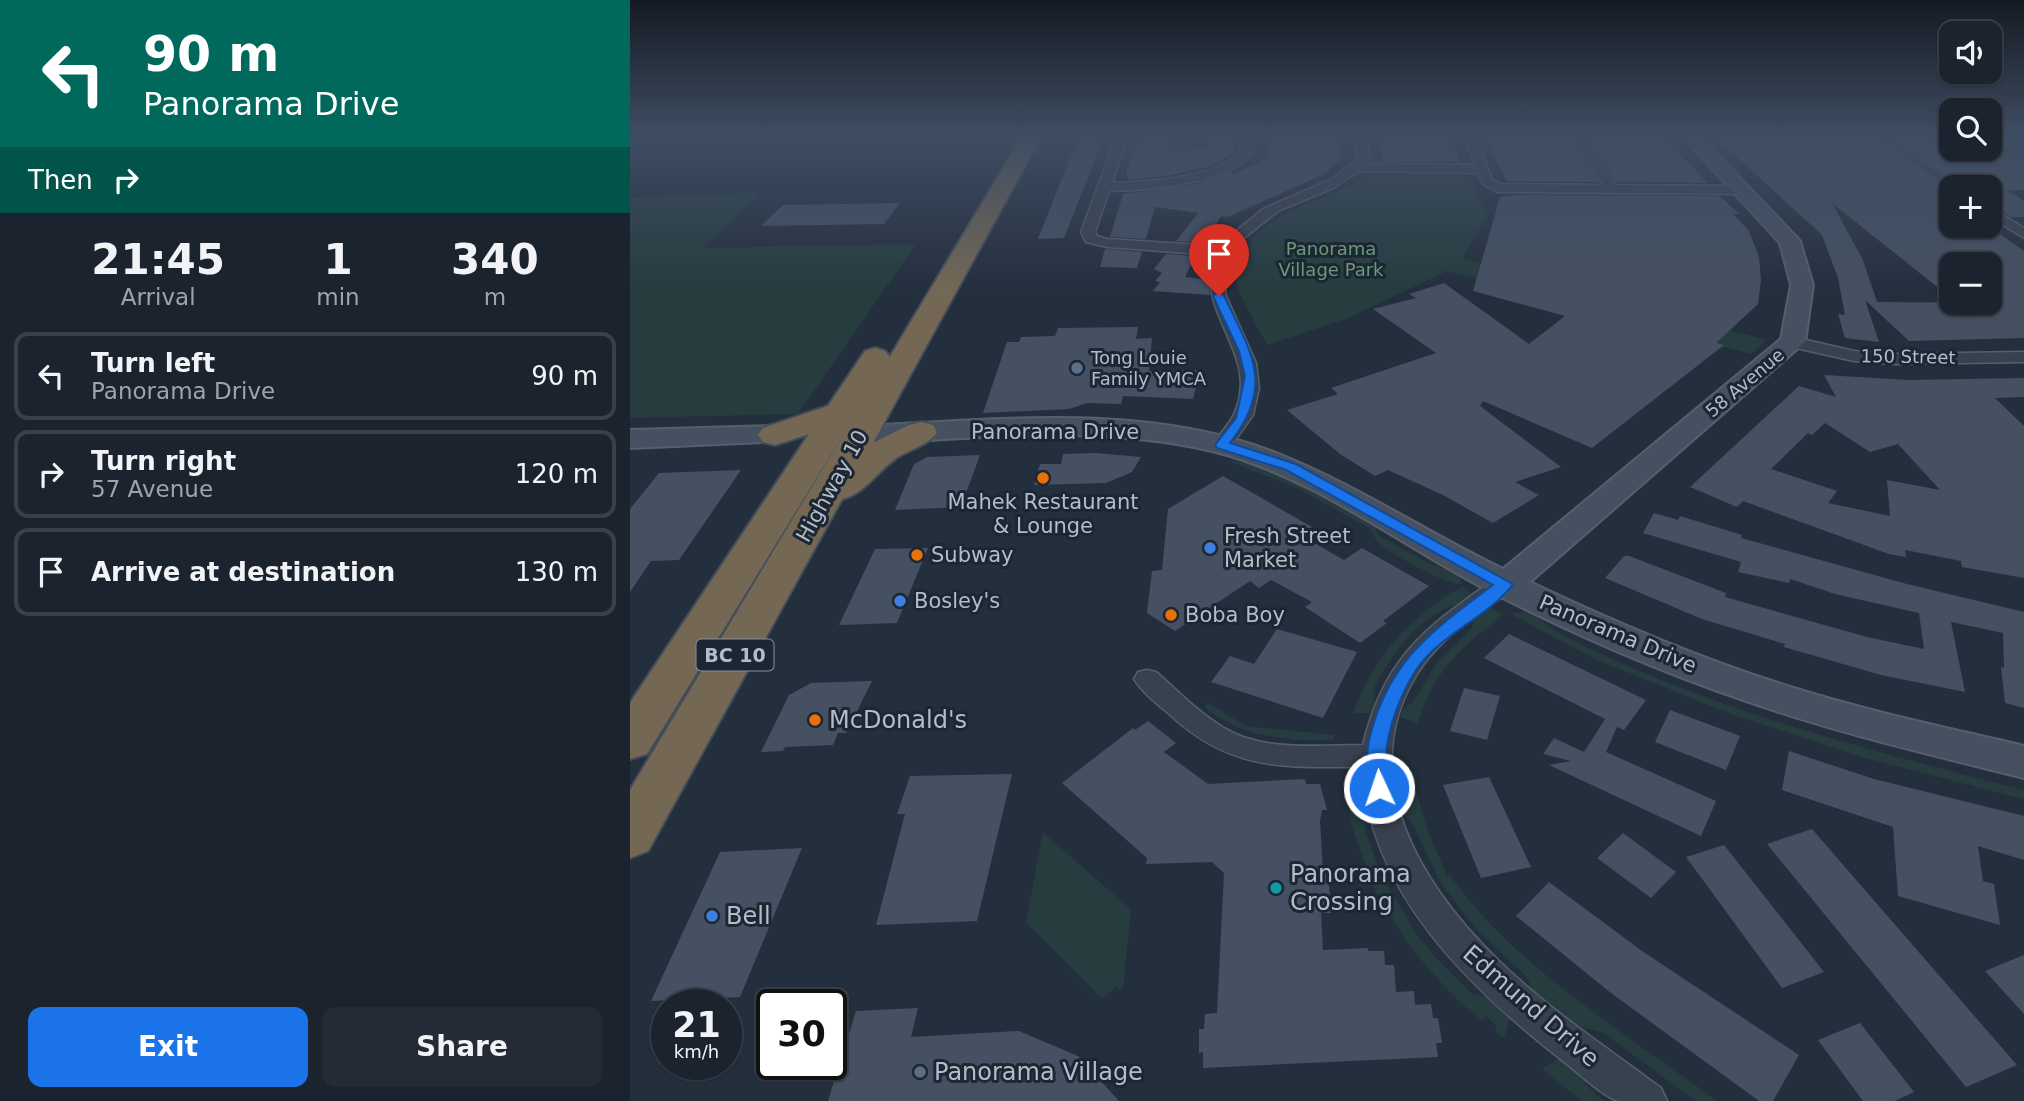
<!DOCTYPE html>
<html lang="en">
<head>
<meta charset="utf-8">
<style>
	:root { --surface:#1b232e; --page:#242b36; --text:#f1f3f6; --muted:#a0a4aa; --line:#39404a; --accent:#1a73e8 }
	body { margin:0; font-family:"DejaVu Sans",sans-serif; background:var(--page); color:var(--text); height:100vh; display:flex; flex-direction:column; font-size:26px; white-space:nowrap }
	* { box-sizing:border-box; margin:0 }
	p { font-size:23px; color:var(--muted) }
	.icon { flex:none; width:38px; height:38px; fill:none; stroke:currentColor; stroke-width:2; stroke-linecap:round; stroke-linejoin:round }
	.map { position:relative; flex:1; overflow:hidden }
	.drawer { display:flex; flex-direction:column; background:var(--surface); width:630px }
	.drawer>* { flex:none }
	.banner { background:#00695c; color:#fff; overflow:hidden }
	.buttons { position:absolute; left:1309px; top:21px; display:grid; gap:14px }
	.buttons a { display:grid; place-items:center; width:63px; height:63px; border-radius:14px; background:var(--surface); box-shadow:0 2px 5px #0004,0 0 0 2px var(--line); font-size:35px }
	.speed { position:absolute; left:21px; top:989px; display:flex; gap:14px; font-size:35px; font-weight:700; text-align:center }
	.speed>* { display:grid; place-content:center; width:91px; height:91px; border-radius:50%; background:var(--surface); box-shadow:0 2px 5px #0004,0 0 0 2px var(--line); line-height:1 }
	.speed small { font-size:18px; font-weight:400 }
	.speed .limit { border:4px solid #111; border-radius:10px; background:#fff; color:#111 }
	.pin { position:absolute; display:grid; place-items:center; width:60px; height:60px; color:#fff; margin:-72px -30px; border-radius:50% 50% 50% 0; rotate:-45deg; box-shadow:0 0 7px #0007 }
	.pin .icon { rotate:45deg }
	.me { position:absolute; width:77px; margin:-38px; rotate:357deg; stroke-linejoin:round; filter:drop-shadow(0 0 5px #0008) }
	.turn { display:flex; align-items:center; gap:24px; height:147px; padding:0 28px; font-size:32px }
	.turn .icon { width:91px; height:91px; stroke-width:2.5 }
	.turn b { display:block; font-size:49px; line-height:60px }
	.then { display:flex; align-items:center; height:66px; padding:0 28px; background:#0003; gap:14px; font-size:26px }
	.eta { display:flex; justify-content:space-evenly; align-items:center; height:119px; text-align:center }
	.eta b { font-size:42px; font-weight:800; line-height:49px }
	.primary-button { display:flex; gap:14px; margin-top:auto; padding:14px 28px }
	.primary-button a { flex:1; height:80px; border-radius:14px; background:var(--accent); color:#fff; font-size:28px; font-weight:800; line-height:80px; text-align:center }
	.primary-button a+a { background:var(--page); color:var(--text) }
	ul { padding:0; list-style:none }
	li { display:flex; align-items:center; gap:21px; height:88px; margin:0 14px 10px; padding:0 14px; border:4px solid var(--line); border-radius:14px }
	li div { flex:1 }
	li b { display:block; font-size:26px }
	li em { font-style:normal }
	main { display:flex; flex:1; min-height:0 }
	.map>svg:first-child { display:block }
	.green { fill:#263c3f }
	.building { fill:#455162; fill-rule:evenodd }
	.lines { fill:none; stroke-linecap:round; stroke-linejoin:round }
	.street-casing { stroke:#565f6c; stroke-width:3 }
	.secondary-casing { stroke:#565f6c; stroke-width:4 }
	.highway-casing { stroke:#434c59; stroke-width:4 }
	.street { fill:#38414e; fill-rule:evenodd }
	.secondary { fill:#465061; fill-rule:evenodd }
	.highway { fill:#746855; fill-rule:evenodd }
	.route { fill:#1a73e8; stroke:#114b97; stroke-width:2 }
	.service-dot { fill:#5c6f8a; stroke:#1d2633; stroke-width:2.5 }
	.food-dot { fill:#e8710a; stroke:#1d2633; stroke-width:2.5 }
	.shop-dot { fill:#3f7fe0; stroke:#1d2633; stroke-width:2.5 }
	.culture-dot { fill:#0f9aa8; stroke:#1d2633; stroke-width:2.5 }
	.labels { text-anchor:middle; stroke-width:6; stroke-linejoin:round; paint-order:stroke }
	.far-park-label { font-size:18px; fill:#6b9a76; stroke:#1d2633 }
	.far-street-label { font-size:18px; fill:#b4bcc9; stroke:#1d2633 }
	.far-poi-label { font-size:18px; fill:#b4bcc9; stroke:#1d2633; text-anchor:start }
	.shield { fill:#1d2633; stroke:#878f9c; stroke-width:2 }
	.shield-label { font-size:19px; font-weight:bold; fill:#b4bcc9 }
	.street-label { font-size:21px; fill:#b4bcc9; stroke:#1d2633 }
	.poi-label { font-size:21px; fill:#b4bcc9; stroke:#1d2633; text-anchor:start }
	.near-poi-label { font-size:24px; fill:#b4bcc9; stroke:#1d2633; text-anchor:start }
	.near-street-label { font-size:24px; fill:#b4bcc9; stroke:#1d2633 }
</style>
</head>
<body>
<main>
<section class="drawer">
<div class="banner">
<div class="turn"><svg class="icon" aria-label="left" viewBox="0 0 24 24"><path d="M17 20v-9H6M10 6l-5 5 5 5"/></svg><div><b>90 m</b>Panorama Drive</div></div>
<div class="then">Then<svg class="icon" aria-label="right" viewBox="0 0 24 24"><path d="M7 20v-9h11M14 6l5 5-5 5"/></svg></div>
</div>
<div class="eta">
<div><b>21:45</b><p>Arrival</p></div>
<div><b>1</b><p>min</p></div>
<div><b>340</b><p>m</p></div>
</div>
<ul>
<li><svg class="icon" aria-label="left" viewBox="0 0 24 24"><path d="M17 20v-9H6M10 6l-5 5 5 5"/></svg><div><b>Turn left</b><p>Panorama Drive</p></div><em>90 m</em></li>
<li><svg class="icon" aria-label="right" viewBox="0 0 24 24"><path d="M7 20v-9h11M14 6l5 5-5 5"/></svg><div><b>Turn right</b><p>57 Avenue</p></div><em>120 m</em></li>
<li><svg class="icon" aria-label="arrive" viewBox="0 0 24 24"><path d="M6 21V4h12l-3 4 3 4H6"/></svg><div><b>Arrive at destination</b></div><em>130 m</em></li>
</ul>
<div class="primary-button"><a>Exit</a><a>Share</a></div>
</section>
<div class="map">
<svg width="1394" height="1101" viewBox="0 0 1394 1101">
	<rect width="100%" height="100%" fill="#242f3e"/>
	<path class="green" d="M747,173L840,176L857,216L832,259L1137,340L1121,354L817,271L718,318L637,345C632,335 606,290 606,282C606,227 667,208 709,191C722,186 734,178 747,173Z
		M130,193L73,248L286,244L168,414L0,418V198Z
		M598,461C644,462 705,505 745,527L748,535L798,563L829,574L831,584C815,584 760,554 748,542C744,538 743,532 739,528L667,488Z
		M834,587L841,593C828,608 822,604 809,612C779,630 759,660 743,690L745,703L742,713H723C740,668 766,632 805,604C814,598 823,590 834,587Z
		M860,608L873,614C864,624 852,631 842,640C815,663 798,689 788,724L770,717L774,708L783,702L808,661L842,628L844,620Z
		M897,611C911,619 921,630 936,637C1081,710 1238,750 1394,790V799L1231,757L1098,713L965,659L881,614Z
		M577,702L616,726L704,735V741C650,738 620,741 575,708Z
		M775,790H786L798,831L817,876L820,875C884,967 997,1034 1087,1101H1065L974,1033L951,1027L901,989L898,978L848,931L810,882L783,824L771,813L768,794Z
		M727,792L737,795L740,815L735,830L752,877L741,880L721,824L715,793Z
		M413,832L501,910L493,987L490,990L487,986L472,999L396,922Z
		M755,882L788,936L807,959L842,994L858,997L881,1016L874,1038L865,1031L867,1026L856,1016L852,1021C807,984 770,938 743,886Z
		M932,1056C949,1073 953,1085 974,1101H952L912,1069Z"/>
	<path class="building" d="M453,135H473V139L434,238L408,239L444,148Z
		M511,135H540L536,150L578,149L580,135H606L604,152L580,166L538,176L498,180L496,171Z
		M748,135H819L830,162H754Z
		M853,135H937L968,182L877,181Z
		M954,135H1031L1078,183L986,182Z
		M1083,135H1239L1321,192V226H1359L1394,251V338L1279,341L1235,300L1249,342L1215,338L1208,314L1215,315L1208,278L1192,235ZM1202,203L1321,298V264H1360V303L1247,302L1233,260Z
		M1260,135H1321V149H1363L1394,165V190H1377L1394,201V217H1381L1360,204V187H1333Z
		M640,136H706L708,145H711L709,161L692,175L598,217L591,216L575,243L546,241L568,213L525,207L516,239L480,237L493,194L567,184L602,171V175L638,158Z
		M886,195L1090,196L1109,214H1103L1119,231L1129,257L1131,280L1128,304L1086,343L1094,345L962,448L853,401L850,406L931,467L885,482L909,495L863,523L813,495L758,470L745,476L710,454L657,410L708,394L701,388L806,353L743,309L786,298L779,294L814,283L899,344L935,316L843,291L870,197Z
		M270,203L254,224L131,226L153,205Z
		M475,249L512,252L507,268L470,267Z
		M536,254L565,256L555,277L578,280L580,295L523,291L530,282L525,281L532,273L524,269Z
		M508,327L506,339L522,338L519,371L570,370L563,399L493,396L491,404L457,403L439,409L353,413L377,342H389L391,337L425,336L428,328Z
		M1194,375L1278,380L1394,378V397L1365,398L1394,426V578L1332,567L1331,561L1275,550L1276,557L1259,554L1113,501L1107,507L1060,487L1169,386L1206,397ZM1195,423L1240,452L1268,444L1310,490L1257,480L1260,516L1198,503L1207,491L1141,469L1178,433L1182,435Z
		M465,453L511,457L502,472L476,483L404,485L410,464H431L433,454Z
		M350,455L331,507L265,510L284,464L297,457Z
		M111,470L49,560L21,561L0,592V509L29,473Z
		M593,476L682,527L670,535L714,560L732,548L799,586L753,621L757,623L730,643L675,607L682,602L641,580L629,588L620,581L545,631L517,613L522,571L532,570L538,509Z
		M1024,513L1048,520L1050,516L1112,535L1111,538L1277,584L1394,612V708L1375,703L1371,667L1374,668L1373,633L1321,622L1335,692L1251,675L1154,647L1155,644L1072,619L975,578L994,556H999L1096,593L1095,597L1237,637L1294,649L1289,613L1205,594L1160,579L1159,583L1108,572L1111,562L1013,533Z
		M298,548L267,623L209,625L245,549Z
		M647,629L727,652L693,718L581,682L600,656L624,664Z
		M879,634L1016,700L994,730L987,727L976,752L1086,801L1071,836L919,765L941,761L913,754L924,738L954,752L975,719L854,658Z
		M242,681L216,733H208L203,745L155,747L153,751L131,752L159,695L181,683Z
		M834,688L870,696L857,740L820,731Z
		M1040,710L1110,736L1096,770L1025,742Z
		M518,721L546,743L534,752L578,784L675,779L676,784H690L697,810H692L690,821L693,871H698L701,913H691L693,950L738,948V951H754L755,965H764L766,992L784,991L785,1005L801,1004L803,1018H808L812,1043H806L808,1057L573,1068V1052L569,1053V1029H574L575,1014L587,1013L594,873L582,862L516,864L517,858L432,783L503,728L505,730Z
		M1159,751L1244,779L1394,816V860L1348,846L1353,881L1364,884L1370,925L1268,896L1263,827L1152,790Z
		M382,774L347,921L246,925L275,814H267L280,776Z
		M859,777L901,867L851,878L813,785Z
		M1182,829L1267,927L1387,1065L1336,1087L1137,844Z
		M993,833L1046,872L1021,898L967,858Z
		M1094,845L1194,972L1152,988L1056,857Z
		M172,848L110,997L21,1001L90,852Z
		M919,882L1012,951L1169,1055L1143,1101H1129L981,993L886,916Z
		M1394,955V1014L1355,971Z
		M288,1008L281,1037L389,1031L448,1056L489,1101H198L226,1011Z
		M1230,1023L1284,1092L1265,1101H1233L1188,1040Z"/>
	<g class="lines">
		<defs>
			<path id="street" d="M487,135H498L482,183C515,182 614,178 615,135H627C627,184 516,190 479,191L465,232L467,236L477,239L588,246L633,209L704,178L728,158L723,135H735L740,158L735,164L845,165L833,135H844L862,179L870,184L973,185L939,135H950L985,185L1112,186L1118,190L1112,194L867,192L853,184L847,173L729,171L703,188L648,211L600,249L592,274L596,296L626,363L629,388L623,415L599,449L592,451L582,445C589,435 599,425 604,414C632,354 564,315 584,255L477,247L456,242L451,232Z
				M1242,135H1255L1331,187L1321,190Z
				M1360,136L1394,154V163L1360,144Z
				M1360,207L1394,228V238L1360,217Z
				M1163,337L1224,351L1263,354L1394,352V362L1263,364L1224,361L1157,346L1155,342Z
				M875,577L883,580L887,585L883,590C849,612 809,638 787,674C723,777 792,886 868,960C917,1008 976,1047 1031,1088L1037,1101C1022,1101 1004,1101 989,1101C976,1099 945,1070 933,1061C842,990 737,891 733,767C653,767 601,772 538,713C526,703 512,692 504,679L508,672L517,670L526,672C548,691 569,713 594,728C634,752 689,745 733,745C749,679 777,641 833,602C846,592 859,582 875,577Z"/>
			<path id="secondary" d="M1051,135H1069L1170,241L1183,285L1175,342L900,582C986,623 1075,661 1167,689C1241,712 1318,728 1394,746V778C1310,757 1225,737 1143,710C1047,679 953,639 863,593C771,546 684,476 582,451C467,424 346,438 230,444L220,441L216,435L220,429L230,426C367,420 515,402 646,453C725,484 796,532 873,569L1151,339L1161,285L1150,243Z
				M145,426L155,429L159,435L155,441L0,448V430Z"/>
			<path id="highway" d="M393,135H412L243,443L279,425L291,422L303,425L307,432C298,446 279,449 265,459C247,472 234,494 212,499L18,851L0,858V790Z
				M245,348L255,351L260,357L227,412L17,754L0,759V703L179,434L145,445L133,442L128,435L133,428L198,406L235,351Z"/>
		</defs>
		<use href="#street" class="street-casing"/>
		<use href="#secondary" class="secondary-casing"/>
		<use href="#highway" class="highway-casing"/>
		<use href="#street" class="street"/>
		<use href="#secondary" class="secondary"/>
		<use href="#highway" class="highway"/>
	</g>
	<linearGradient id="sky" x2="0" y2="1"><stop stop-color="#141a22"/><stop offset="0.47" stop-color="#3f4d63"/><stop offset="1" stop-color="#3f4d63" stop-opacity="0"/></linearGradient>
	<rect width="1394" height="290" fill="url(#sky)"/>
	<path class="route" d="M589,292L594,296C622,354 645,386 600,443L666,464L883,584C861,615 810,634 786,670C771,693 757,729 756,757C756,769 762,782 756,794H741C734,779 736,757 739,741C757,661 802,631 863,585L656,470L587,448L585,445L606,418L615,376L609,351L583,296Z"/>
	<g class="service-dot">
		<circle cx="447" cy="368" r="7"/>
		<circle cx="290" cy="1072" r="7"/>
	</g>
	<g class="food-dot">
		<circle cx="413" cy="478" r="7"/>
		<circle cx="287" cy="555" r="7"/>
		<circle cx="541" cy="615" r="7"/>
		<circle cx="185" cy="720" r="7"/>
	</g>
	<g class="shop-dot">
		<circle cx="580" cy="548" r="7"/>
		<circle cx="270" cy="601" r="7"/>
		<circle cx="82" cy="916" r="7"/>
	</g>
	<circle class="culture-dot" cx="646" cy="888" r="7"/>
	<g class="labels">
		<g class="far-park-label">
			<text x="701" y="255">Panorama<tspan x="701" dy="21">Village Park</tspan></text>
		</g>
		<g class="far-street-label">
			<text transform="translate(1278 357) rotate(1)" y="6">150 Street</text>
			<text transform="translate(1115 383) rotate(-40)" y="6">58 Avenue</text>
		</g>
		<g class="far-poi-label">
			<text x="461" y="364">Tong Louie<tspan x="461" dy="21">Family YMCA</tspan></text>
		</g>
		<rect class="shield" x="66.5" y="639.5" width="77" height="31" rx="5"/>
		<g class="shield-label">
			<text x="105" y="662">BC 10</text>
		</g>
		<g class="street-label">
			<text x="425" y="439">Panorama Drive</text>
			<text transform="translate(202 486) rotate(-61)" y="7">Highway 10</text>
			<text transform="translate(988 634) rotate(23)" y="7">Panorama Drive</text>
		</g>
		<g class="poi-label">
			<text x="413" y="509" text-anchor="middle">Mahek Restaurant<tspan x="413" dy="24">&amp; Lounge</tspan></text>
			<text x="594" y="543">Fresh Street<tspan x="594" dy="24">Market</tspan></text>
			<text x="301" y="562">Subway</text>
			<text x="284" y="608">Bosley's</text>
			<text x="555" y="622">Boba Boy</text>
		</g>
		<g class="near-poi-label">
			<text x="199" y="728">McDonald's</text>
			<text x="660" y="882">Panorama<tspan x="660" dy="28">Crossing</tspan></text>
			<text x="96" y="924">Bell</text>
			<text x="304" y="1080">Panorama Village</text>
		</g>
		<g class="near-street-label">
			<text transform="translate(901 1006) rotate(41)" y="8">Edmund Drive</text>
		</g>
	</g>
</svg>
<div class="buttons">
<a><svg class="icon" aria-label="sound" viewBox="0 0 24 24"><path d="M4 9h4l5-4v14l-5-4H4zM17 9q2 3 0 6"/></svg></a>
<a><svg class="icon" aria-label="search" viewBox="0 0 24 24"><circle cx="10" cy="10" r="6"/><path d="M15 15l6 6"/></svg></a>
<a>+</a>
<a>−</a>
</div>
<div class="speed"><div>21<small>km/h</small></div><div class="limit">30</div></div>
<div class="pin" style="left:589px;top:296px;background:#d93025"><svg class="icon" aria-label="arrive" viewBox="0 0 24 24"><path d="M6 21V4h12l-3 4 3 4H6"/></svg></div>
<svg class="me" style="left:749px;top:788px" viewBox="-20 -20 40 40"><circle r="17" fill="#1a73e8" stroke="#fff" stroke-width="3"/><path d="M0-11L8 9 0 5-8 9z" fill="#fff"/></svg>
</div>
</main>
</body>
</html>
